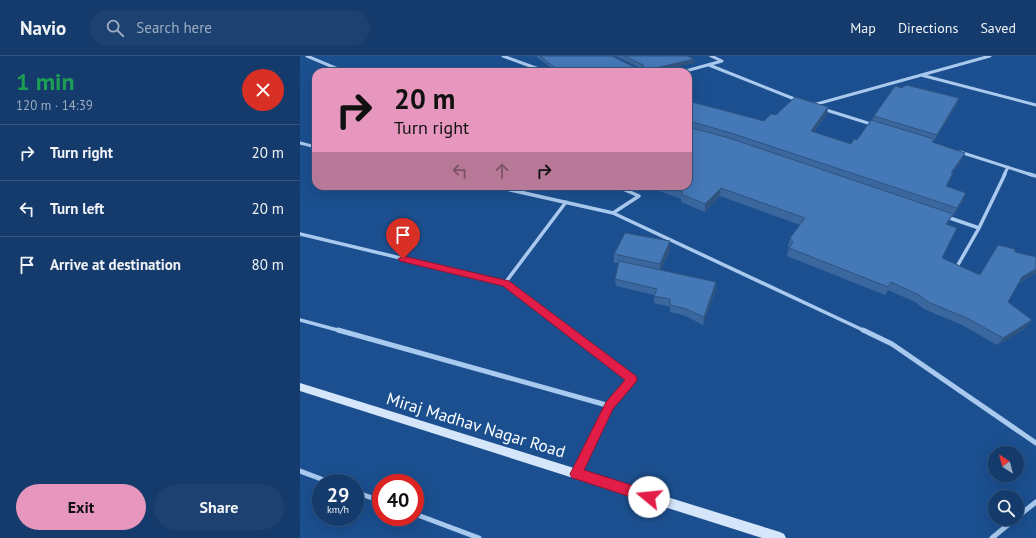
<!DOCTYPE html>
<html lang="en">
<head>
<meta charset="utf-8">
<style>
	:root { --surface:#143b6b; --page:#1d4271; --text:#f1f3f6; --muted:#9dadc1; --line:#33557e; --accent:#e797bd }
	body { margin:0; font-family:"PT Sans",sans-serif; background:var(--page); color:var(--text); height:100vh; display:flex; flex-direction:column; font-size:15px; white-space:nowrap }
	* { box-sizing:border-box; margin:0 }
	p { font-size:13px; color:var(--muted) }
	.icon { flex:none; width:22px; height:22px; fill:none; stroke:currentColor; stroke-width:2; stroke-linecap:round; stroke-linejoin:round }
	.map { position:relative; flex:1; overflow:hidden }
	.drawer { display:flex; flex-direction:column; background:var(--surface); width:300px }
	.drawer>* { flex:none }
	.top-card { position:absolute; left:12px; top:12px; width:380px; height:122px; border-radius:12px; box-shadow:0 4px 16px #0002,0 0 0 1px var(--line); background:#e797bd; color:#111; overflow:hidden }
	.needle { width:26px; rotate:324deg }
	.tools { position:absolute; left:688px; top:390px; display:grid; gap:8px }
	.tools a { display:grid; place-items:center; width:36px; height:36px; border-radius:50%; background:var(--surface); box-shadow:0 4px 16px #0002,0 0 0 1px var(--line); font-size:20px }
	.speed { position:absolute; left:12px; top:418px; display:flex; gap:8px; font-size:20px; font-weight:700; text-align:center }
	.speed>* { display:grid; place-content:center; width:52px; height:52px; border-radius:50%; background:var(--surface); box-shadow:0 4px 16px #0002,0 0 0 1px var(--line); line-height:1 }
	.speed small { font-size:10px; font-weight:400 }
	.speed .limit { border:6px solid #d22; background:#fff; color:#111 }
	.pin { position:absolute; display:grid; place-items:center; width:34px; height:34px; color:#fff; margin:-41px -17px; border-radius:50% 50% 50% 0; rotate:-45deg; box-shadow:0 0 4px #0007 }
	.pin .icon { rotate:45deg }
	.me { position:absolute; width:44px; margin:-22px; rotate:287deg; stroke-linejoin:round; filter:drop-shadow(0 0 3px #0008) }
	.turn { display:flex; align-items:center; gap:14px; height:84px; padding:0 16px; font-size:18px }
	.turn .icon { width:52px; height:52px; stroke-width:2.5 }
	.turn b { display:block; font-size:28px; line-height:34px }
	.lanes { display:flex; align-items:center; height:38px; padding:0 16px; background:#0003; justify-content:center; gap:20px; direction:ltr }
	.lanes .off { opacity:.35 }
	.round { display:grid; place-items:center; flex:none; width:42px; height:42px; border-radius:21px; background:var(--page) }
	.headline { display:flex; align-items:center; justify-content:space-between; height:68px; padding:0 16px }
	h1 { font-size:24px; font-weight:700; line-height:30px; color:#1e9e55 }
	.button { display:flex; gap:8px; margin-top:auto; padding:8px 16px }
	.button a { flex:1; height:46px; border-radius:24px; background:var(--accent); color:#111; font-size:16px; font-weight:700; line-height:46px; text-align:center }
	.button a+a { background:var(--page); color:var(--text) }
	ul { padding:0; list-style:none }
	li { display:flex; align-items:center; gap:12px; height:56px; padding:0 16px; border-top:1px solid var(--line) }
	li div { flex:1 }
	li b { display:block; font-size:15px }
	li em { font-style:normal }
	header { display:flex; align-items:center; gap:24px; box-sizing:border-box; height:56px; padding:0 20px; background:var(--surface); border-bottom:1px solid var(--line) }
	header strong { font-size:19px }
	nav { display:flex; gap:22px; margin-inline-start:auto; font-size:14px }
	.search { width:280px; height:36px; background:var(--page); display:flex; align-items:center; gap:10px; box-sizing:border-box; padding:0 14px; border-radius:22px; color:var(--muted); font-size:15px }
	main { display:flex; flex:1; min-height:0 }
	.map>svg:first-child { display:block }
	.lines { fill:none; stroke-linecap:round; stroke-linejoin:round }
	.street-far2 { stroke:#a9c9ee; stroke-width:3 }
	.street-far1 { stroke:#a9c9ee; stroke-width:3.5 }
	.street { stroke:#a9c9ee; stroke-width:5 }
	.secondary { fill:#d6e6fa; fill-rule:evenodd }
	.wall { fill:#3a679d }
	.shaded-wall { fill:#305480 }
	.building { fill:#4478b7; stroke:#305480 }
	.route { fill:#e11d48; stroke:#92132f }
	.labels { text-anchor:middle; stroke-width:4; stroke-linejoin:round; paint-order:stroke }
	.near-street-label { font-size:17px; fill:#fff; stroke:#1b4f8f }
</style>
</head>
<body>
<header>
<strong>Navio</strong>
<div class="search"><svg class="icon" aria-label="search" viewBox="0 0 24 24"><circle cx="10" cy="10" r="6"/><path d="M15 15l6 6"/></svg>Search here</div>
<nav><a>Map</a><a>Directions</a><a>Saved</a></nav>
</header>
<main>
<section class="drawer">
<div class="headline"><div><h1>1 min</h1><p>120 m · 14:39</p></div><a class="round" style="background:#d93025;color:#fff"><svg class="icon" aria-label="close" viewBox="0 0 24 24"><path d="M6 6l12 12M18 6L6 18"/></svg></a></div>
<ul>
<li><svg class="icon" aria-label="right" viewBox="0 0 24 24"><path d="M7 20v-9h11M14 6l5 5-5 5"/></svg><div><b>Turn right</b></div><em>20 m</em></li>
<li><svg class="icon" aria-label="left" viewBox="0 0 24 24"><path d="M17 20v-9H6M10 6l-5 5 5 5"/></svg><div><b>Turn left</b></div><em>20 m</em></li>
<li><svg class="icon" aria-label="arrive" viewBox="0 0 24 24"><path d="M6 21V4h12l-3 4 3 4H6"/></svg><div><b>Arrive at destination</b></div><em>80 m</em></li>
</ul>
<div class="button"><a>Exit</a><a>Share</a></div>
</section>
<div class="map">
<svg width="736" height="482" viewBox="0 0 736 482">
	<rect width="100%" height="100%" fill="#1b4f8f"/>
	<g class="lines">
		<path class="street-far2" d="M7,0L45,16
			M203,0L247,16
			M409,9L497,44
			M382,16L422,5L411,0
			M621,19L736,49
			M513,49L690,0
			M523,53L571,68
			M0,87L16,91
			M660,96L732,119
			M704,119L708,111"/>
		<path class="street-far1" d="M729,118L736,120
			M193,130L313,157
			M316,130L339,140L313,157L565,275
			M647,161L679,172
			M0,178L205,227L269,275
			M655,214L679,172L705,118
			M205,227L266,146
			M0,264L41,275"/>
		<path class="street" d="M38,274L310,350
			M268,274L332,323L310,350L276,417
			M563,274L592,288L736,387
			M0,415L32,427
			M55,436L81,445
			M115,458L179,482
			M717,461L736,446
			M692,482L715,463"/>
		<path class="secondary" d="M0,327L480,476L484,478L486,482H462L0,335Z"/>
	</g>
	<path class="wall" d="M236,0H312L342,16H256Z
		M316,0H387L394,3V7L344,14Z
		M602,32L659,42L657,48L634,85H633V87L661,105L652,117L650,125L647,130L663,145L653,160H652L647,169L642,202L680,219L715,196L736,201V217L718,228L708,246L726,272L697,289L662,269L624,253L615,246L588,234L585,239L487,200L489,191L488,190L490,182L500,169L420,140L405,156L381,146V143L346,130H388V45L464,65L476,59L528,51L527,58L514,76L551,88L557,84L572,64L574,60Z
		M370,185V194L361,214L416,233L403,269L386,260L370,256V251L354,247V239L316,230L315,223L319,207H314V198Z"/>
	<path class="shaded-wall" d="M394,3V7L354,16H343V15Z
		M659,42L657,48L634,85L637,79Z
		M528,51L527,58L510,82L511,75Z
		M665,97L661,105L647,124L651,117Z
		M653,117L650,125L642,137L646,130Z
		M421,132L420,140L405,156V148Z
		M666,137L663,145L653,160L657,152Z
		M370,185V194L360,216V208Z
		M736,213V217L717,228L722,221Z
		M416,226V233L403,269L404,261Z
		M732,264L726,272L697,289L703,282Z"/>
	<path class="building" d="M240,0H312L342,15L337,16H257L259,15Z
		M324,0H387L394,3L343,15L345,12L343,9Z
		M606,29L659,42L637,79L574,60L595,30L602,32Z
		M495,41L528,51L511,75L551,88L554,83L557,84L571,64L634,83L632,86L665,97L651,117H653L646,130L666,137L657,152L431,77L389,65L388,66V45L464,65L471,58L476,59Z
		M388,71L429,82L653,158L646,168L657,172L642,202L680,219L698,189L715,193V196L736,201V213L722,221L708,246L732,264L703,282L667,262L628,246L619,239L591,226L588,231L489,192L493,186L490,182L505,162L421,132L405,148L381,138L383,136L366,130H388Z
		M325,177L370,185L360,208L314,198Z
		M319,205L416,226L404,261L386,253L370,249V243L354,240L357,233L315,223Z"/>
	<path class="route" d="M103,200L209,225L336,320L337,323L336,326L313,353L284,414L353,436L355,441L353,445L349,447L276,423L272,422L270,418L306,346L325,324L203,230L100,205L98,203Z"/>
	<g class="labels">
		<g class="near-street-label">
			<text transform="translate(176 369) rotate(17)" y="6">Miraj Madhav Nagar Road</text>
		</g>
	</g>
</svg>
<div class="tools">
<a><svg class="needle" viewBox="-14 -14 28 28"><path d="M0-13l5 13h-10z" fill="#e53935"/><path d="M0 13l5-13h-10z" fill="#9dadc1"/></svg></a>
<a><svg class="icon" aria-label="search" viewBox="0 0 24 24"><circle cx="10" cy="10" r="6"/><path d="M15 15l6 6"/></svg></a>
</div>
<div class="speed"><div>29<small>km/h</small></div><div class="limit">40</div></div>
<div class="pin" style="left:103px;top:203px;background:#d93025"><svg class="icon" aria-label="arrive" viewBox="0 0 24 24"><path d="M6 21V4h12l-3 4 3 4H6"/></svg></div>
<svg class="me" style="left:349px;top:441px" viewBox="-20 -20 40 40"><circle r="19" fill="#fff"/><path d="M0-13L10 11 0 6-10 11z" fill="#e11d48"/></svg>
<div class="top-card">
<div class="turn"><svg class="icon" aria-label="right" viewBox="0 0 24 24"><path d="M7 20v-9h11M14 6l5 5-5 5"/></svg><div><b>20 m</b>Turn right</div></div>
<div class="lanes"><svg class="icon off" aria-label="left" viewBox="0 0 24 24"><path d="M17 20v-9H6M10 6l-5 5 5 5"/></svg><svg class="icon off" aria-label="ahead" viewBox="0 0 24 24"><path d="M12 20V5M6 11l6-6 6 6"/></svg><svg class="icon" aria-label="right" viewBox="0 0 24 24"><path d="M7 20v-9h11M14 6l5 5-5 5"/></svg></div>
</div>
</div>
</main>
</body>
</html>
